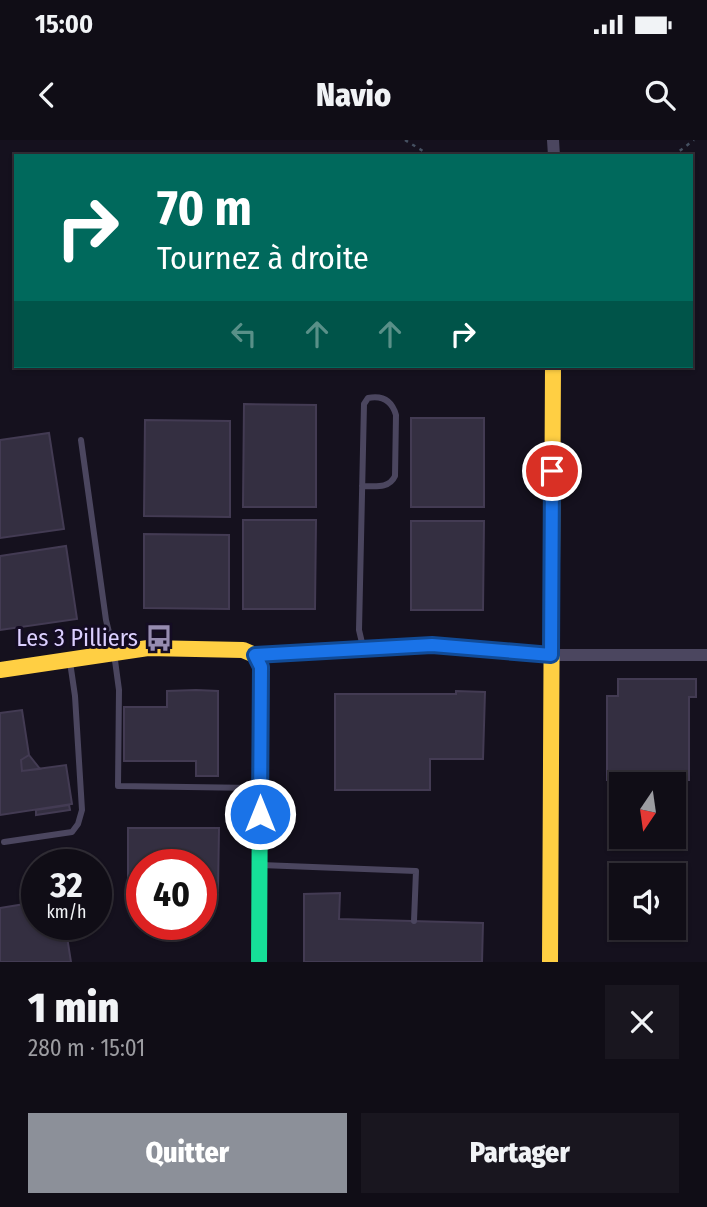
<!DOCTYPE html>
<html lang="fr">
<head>
<meta charset="utf-8">
<style>
	:root { --surface:#100d16; --page:#19161f; --text:#f1f3f6; --muted:#9c9ca1; --line:#302d35; --accent:#8c9099 }
	body { margin:0; font-family:"Fira Sans Condensed",sans-serif; background:var(--page); color:var(--text); height:100vh; display:flex; flex-direction:column; font-size:26px; white-space:nowrap }
	* { box-sizing:border-box; margin:0 }
	p { font-size:23px; color:var(--muted) }
	.icon { flex:none; width:38px; height:38px; fill:none; stroke:currentColor; stroke-width:2; stroke-linecap:round; stroke-linejoin:round }
	.map { position:relative; height:822px; overflow:hidden }
	.drawer { display:flex; flex-direction:column; background:var(--surface); flex:1 }
	.drawer>* { flex:none }
	.banner { position:absolute; left:14px; top:14px; width:679px; height:214px; border-radius:0px; box-shadow:0 2px 5px #0004,0 0 0 2px var(--line); background:#00695c; color:#fff; overflow:hidden }
	.needle { width:46px; rotate:193deg }
	.fabs { position:absolute; left:609px; top:632px; display:grid; gap:14px }
	.fabs a { display:grid; place-items:center; width:77px; height:77px; border-radius:0px; background:var(--surface); box-shadow:0 2px 5px #0004,0 0 0 2px var(--line); font-size:35px }
	.speed { position:absolute; left:21px; top:709px; display:flex; gap:14px; font-size:35px; font-weight:700; text-align:center }
	.speed>* { display:grid; place-content:center; width:91px; height:91px; border-radius:50%; background:var(--surface); box-shadow:0 2px 5px #0004,0 0 0 2px var(--line); line-height:1 }
	.speed small { font-size:18px; font-weight:400 }
	.speed .limit { border:10px solid #d22; background:#fff; color:#111 }
	.pin { position:absolute; display:grid; place-items:center; width:60px; height:60px; color:#fff; margin:-30px; border:4px solid #fff; border-radius:50%; box-shadow:0 2px 7px #0007 }
	.me { position:absolute; width:77px; margin:-38px; rotate:0deg; stroke-linejoin:round; filter:drop-shadow(0 0 5px #0008) }
	.turn { display:flex; align-items:center; gap:24px; height:147px; padding:0 28px; font-size:32px }
	.turn .icon { width:91px; height:91px; stroke-width:2.5 }
	.turn b { display:block; font-size:49px; line-height:60px }
	.lanes { display:flex; align-items:center; height:66px; padding:0 28px; background:#0003; justify-content:center; gap:35px; direction:ltr }
	.lanes .off { opacity:.35 }
	.round { display:grid; place-items:center; flex:none; width:74px; height:74px; border-radius:0px; background:var(--page) }
	.overview { display:flex; align-items:center; justify-content:space-between; height:119px; padding:0 28px }
	h1 { font-size:42px; font-weight:800; line-height:52px }
	.cta { display:flex; gap:14px; margin-top:auto; padding:14px 28px }
	.cta a { flex:1; height:80px; border-radius:0px; background:var(--accent); color:#fff; font-size:28px; font-weight:800; line-height:80px; text-align:center }
	.cta a+a { background:var(--page); color:var(--text) }
	.status { display:flex; justify-content:space-between; align-items:center; height:49px; padding:0 35px; background:var(--surface); direction:ltr }
	.status svg { height:19px; fill:currentColor }
	header { display:flex; justify-content:space-between; align-items:center; height:91px; padding:0 28px; background:var(--surface); font-size:32px; font-weight:800 }
	.map>svg:first-child { display:block }
	.building { fill:#342f41; stroke:#433b53; stroke-width:2 }
	.lines { fill:none; stroke-linecap:round; stroke-linejoin:round }
	.path { stroke:#455061; stroke-width:2.5; stroke-dasharray:3.5 5; stroke-linecap:butt }
	.lane { stroke:#4b465f; stroke-width:6 }
	.street { stroke:#4b465f; stroke-width:12 }
	.fast { stroke:#16e098; stroke-width:16 }
	.slow { stroke:#ffcf43; stroke-width:16 }
	.route-casing { stroke:#114b97; stroke-width:18 }
	.route { stroke:#1a73e8; stroke-width:12 }
	.labels { text-anchor:middle; stroke-width:6; stroke-linejoin:round; paint-order:stroke }
	.poi-label { font-size:24px; fill:#dbcfff; stroke:#140c23; text-anchor:end }
</style>
</head>
<body>
<div class="status"><b>15:00</b><svg viewBox="0 0 49 12"><path d="M0 12V9h3v3zM5 12V6h3v6zM10 12V3h3v9zM15 12V0h3v12zM26 1h20v11H26zM47 4h2v5h-2z"/></svg></div>
<header><svg class="icon" aria-label="back" viewBox="0 0 24 24"><path d="M15 5l-7 7 7 7"/></svg>Navio<svg class="icon" aria-label="search" viewBox="0 0 24 24"><circle cx="10" cy="10" r="6"/><path d="M15 15l6 6"/></svg></header>
<div class="map">
<svg width="707" height="822" viewBox="0 0 707 822">
	<rect width="100%" height="100%" fill="#15111e"/>
	<path class="building" d="M244,264L316,265V367H243Z
		M411,278H484V367H411Z
		M145,280L230,281V377L144,376Z
		M49,293L64,389L0,398V300Z
		M243,380H316L315,469H243Z
		M411,381H484L483,470H411Z
		M144,394L229,395V469L144,468Z
		M66,406L77,479L0,490V416Z
		M618,539H696V557H689V640H607V556H618Z
		M196,550L218,551V636H196V621H124V567H167V551Z
		M456,551L485,552L483,619H430V650H335V554H456Z
		M22,570L29,615L21,620L22,631L66,625L72,664L0,675V573Z
		M29,615L40,629L22,631L21,620Z
		M69,665L70,670L36,675V670Z
		M128,688H219L218,751H201V724H142V751H128Z
		M340,753L339,779L483,783L482,822H304V754Z
		M37,762V784H65L71,822H0V768Z"/>
	<g class="lines">
		<path class="path" d="M405,0L431,16
			M673,16L694,0"/>
		<path class="lane" d="M81,300L106,480L114,513L119,550L118,646L258,648
			M362,346C375,346 389,349 395,336L396,275C392,261 383,255 368,258L364,264L359,490L363,507
			M4,702L72,692L78,684L82,670L75,556L70,522
			M261,725L416,731L414,781"/>
		<path class="street" d="M553,0L554,16
			M255,515L432,504L551,515H707"/>
		<path class="fast" d="M259,822L260,633"/>
		<path class="slow" d="M0,530L148,508L243,510L255,515L261,527L260,633
			M550,822L553,226"/>
	</g>
	<g class="lines">
		<defs>
			<path id="route" d="M260,674L261,527L255,515L432,505L551,515L552,331"/>
		</defs>
		<use href="#route" class="route-casing"/>
		<use href="#route" class="route"/>
	</g>
	<defs>
		<symbol id="bus-bare" viewBox="-9 -9 18 18"><path d="M-5-6H5V4H4V6H2V4H-2V6H-4V4H-5ZM-3.5-4V0h7V-4ZM-3.5 1.2v1.5H-2V1.2ZM2 1.2v1.5H3.5V1.2Z" fill="#968cb0" stroke="#140c23" stroke-width="2.5" paint-order="stroke"/></symbol>
	</defs>
	<g fill-rule="evenodd">
		<use href="#bus-bare" x="140" y="479" width="38" height="38"/>
	</g>
	<g class="labels">
		<g class="poi-label">
			<text x="138" y="506">Les 3 Pilliers</text>
		</g>
	</g>
</svg>
<div class="fabs">
<a><svg class="needle" viewBox="-14 -14 28 28"><path d="M0-13l5 13h-10z" fill="#e53935"/><path d="M0 13l5-13h-10z" fill="#9c9ca1"/></svg></a>
<a><svg class="icon" aria-label="sound" viewBox="0 0 24 24"><path d="M4 9h4l5-4v14l-5-4H4zM17 9q2 3 0 6"/></svg></a>
</div>
<div class="speed"><div>32<small>km/h</small></div><div class="limit">40</div></div>
<div class="pin" style="left:552px;top:331px;background:#d93025"><svg class="icon" aria-label="arrive" viewBox="0 0 24 24"><path d="M6 21V4h12l-3 4 3 4H6"/></svg></div>
<svg class="me" style="left:260px;top:674px" viewBox="-20 -20 40 40"><circle r="17" fill="#1a73e8" stroke="#fff" stroke-width="3"/><path d="M0-11L8 9 0 5-8 9z" fill="#fff"/></svg>
<div class="banner">
<div class="turn"><svg class="icon" aria-label="right" viewBox="0 0 24 24"><path d="M7 20v-9h11M14 6l5 5-5 5"/></svg><div><b>70 m</b>Tournez à droite</div></div>
<div class="lanes"><svg class="icon off" aria-label="left" viewBox="0 0 24 24"><path d="M17 20v-9H6M10 6l-5 5 5 5"/></svg><svg class="icon off" aria-label="ahead" viewBox="0 0 24 24"><path d="M12 20V5M6 11l6-6 6 6"/></svg><svg class="icon off" aria-label="ahead" viewBox="0 0 24 24"><path d="M12 20V5M6 11l6-6 6 6"/></svg><svg class="icon" aria-label="right" viewBox="0 0 24 24"><path d="M7 20v-9h11M14 6l5 5-5 5"/></svg></div>
</div>
</div>
<section class="drawer">
<div class="overview"><div><h1>1 min</h1><p>280 m · 15:01</p></div><a class="round"><svg class="icon" aria-label="close" viewBox="0 0 24 24"><path d="M6 6l12 12M18 6L6 18"/></svg></a></div>
<div class="cta"><a>Quitter</a><a>Partager</a></div>
</section>
</body>
</html>
